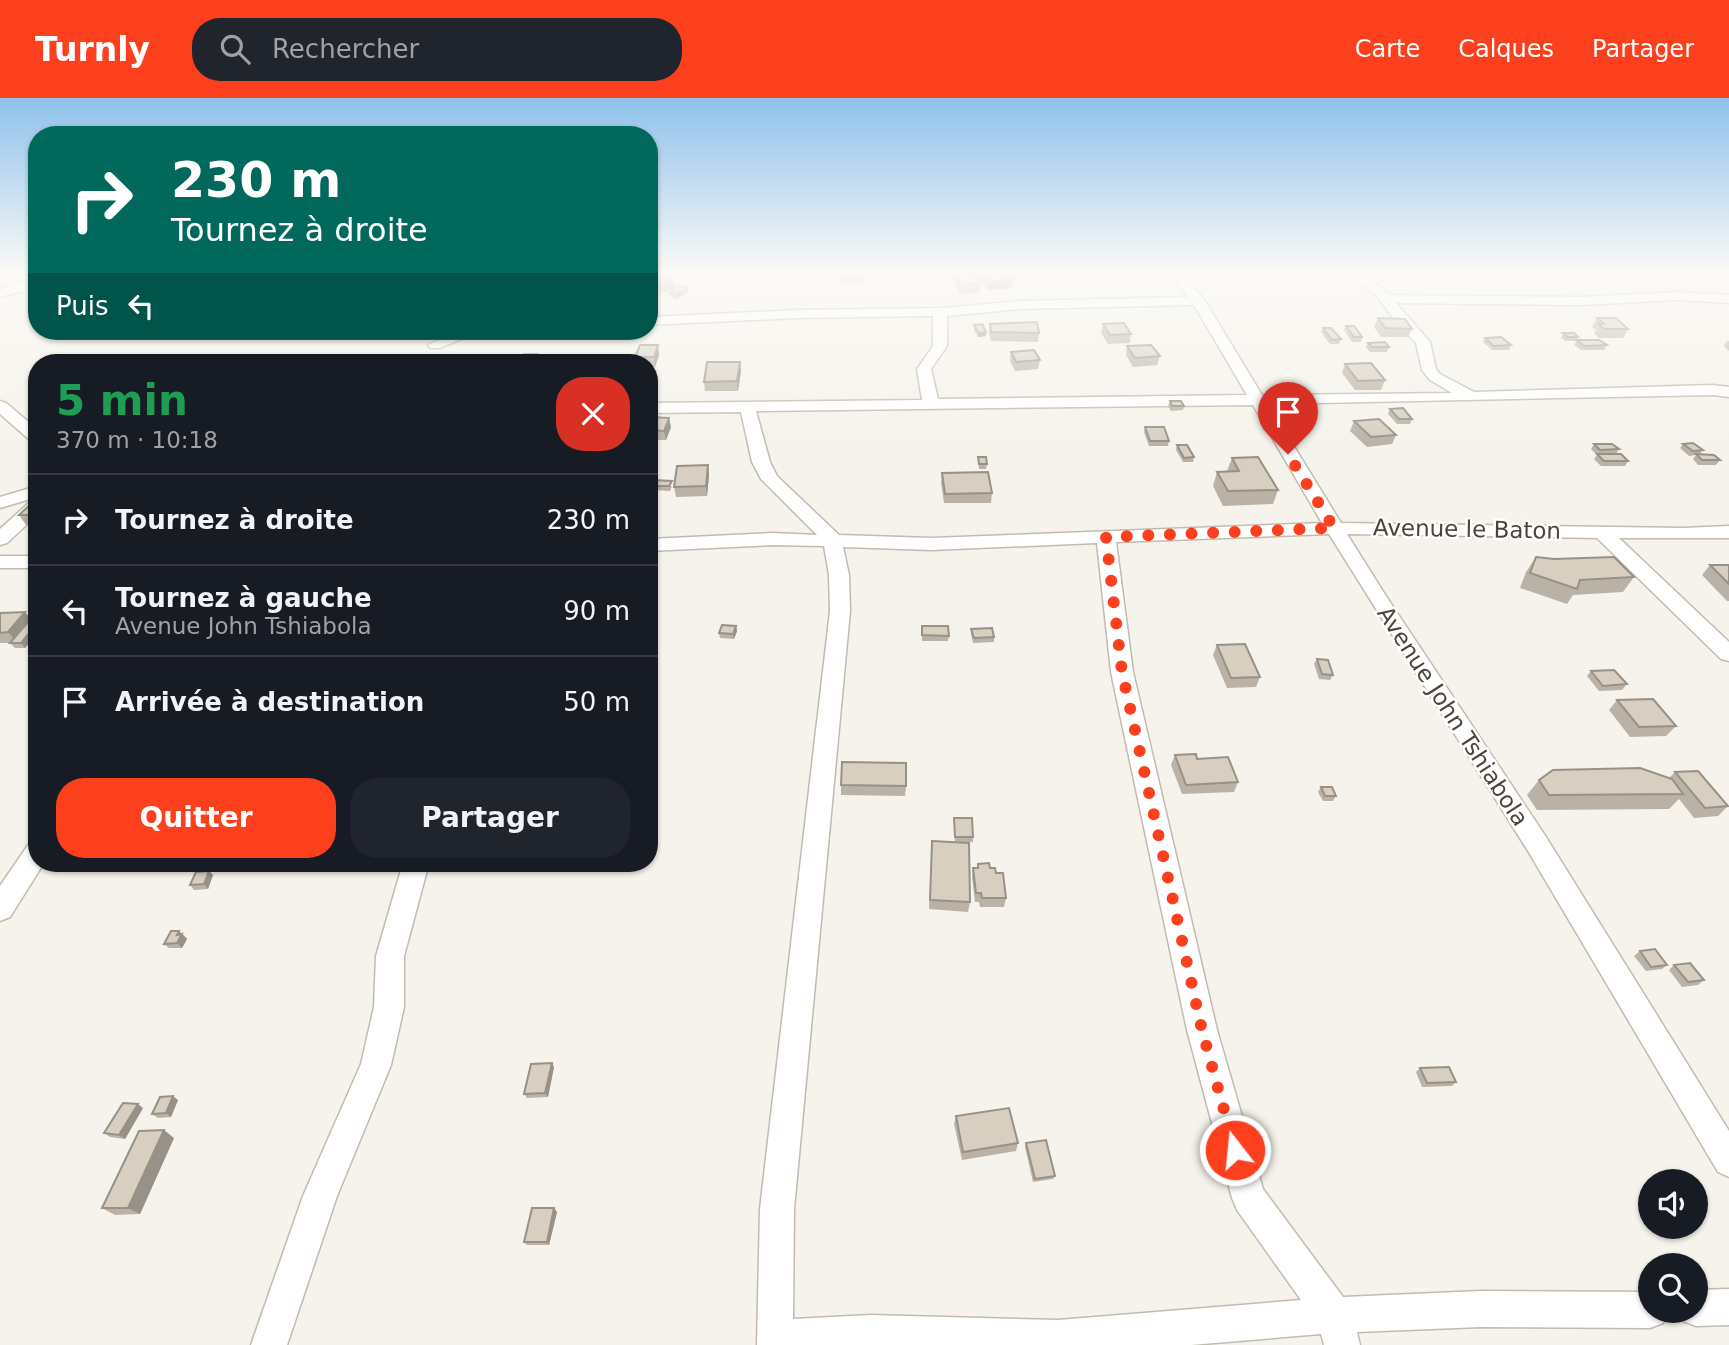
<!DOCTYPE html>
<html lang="fr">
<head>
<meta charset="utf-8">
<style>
	:root { --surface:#171b24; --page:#20242c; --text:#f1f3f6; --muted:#9ea1a6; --line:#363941; --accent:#fc3f1d }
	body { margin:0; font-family:"DejaVu Sans",sans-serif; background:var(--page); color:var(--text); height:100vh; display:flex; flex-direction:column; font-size:26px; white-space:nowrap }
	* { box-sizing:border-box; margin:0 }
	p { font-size:23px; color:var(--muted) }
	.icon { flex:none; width:38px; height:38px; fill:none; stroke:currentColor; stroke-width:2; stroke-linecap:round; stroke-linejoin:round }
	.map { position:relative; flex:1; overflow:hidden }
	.sheet { position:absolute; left:28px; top:256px; width:630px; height:518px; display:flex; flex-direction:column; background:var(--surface); border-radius:28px; box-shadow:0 2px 5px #0004 }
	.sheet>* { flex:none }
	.top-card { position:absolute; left:28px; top:28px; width:630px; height:214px; border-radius:28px; box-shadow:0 2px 5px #0004; background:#00695c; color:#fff; overflow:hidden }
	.tools { position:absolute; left:1638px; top:1071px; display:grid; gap:14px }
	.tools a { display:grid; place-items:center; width:70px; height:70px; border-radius:50%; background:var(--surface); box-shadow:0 2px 5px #0004; font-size:35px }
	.pin { position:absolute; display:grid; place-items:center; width:60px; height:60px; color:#fff; margin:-72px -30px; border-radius:50% 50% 50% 0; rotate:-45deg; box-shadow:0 0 7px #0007 }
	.pin .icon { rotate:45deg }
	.me { position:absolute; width:77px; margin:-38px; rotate:344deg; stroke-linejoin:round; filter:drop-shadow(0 0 5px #0008) }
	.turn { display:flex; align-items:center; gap:24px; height:147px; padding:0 28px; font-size:32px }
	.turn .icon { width:91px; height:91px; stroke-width:2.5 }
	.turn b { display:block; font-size:49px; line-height:60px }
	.then { display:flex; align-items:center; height:66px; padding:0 28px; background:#0003; gap:14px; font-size:26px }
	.round { display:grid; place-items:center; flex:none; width:74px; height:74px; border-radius:28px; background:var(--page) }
	.headline { display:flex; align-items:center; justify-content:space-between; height:119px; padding:0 28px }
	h1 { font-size:42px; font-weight:600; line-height:52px; color:#1e9e55 }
	.primary-button { display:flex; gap:14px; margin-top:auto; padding:14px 28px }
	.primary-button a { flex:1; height:80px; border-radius:28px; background:var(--accent); color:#fff; font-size:28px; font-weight:600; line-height:80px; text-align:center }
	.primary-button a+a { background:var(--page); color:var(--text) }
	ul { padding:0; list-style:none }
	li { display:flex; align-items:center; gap:21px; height:91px; padding:0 28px; border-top:2px solid var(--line) }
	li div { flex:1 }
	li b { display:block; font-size:26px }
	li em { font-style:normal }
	header { display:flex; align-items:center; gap:42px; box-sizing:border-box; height:98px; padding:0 35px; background:var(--accent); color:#fff }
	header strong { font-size:33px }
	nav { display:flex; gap:38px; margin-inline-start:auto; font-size:24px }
	.search { width:490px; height:63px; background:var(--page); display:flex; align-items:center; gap:18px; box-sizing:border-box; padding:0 24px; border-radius:28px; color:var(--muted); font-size:26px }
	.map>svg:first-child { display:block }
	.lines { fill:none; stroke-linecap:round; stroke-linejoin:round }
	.street-casing { stroke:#c2bbae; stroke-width:3 }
	.street { fill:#fff; fill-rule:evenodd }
	.wall { fill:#bab2a6 }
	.shaded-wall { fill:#979187 }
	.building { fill:#d8cfc1; stroke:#979187; stroke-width:2 }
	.route { stroke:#fc3f1d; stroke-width:12; stroke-dasharray:0 21.6 }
	.labels { text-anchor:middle; stroke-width:5; stroke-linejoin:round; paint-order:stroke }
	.street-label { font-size:23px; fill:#4b4439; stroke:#fff }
</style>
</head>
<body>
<header>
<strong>Turnly</strong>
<div class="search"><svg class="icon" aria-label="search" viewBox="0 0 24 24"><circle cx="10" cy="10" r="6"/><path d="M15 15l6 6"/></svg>Rechercher</div>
<nav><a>Carte</a><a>Calques</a><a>Partager</a></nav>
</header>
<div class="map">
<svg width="1729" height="1247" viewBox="0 0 1729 1247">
	<rect width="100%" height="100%" fill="#f6f3ec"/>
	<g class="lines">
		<defs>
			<path id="street" d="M1169,175H1181L1205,203L1262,297L1452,295L1430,282L1422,272L1416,245L1399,228L1376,197L1348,175H1362L1390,197L1581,199L1678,194L1729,197V205L1678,202L1581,207L1396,205L1430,244L1436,271L1440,276L1474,294L1713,287L1729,289V299L1713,297L1268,306L1341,425L1683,430L1729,428V440H1619L1729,544V563L1721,561L1597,440L1347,436L1384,495L1546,739L1729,1033V1079L1718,1074L1528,753L1329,436L1116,444L1133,574L1217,932L1263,1091L1343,1199L1481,1193L1650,1194V1213H1668L1663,1225L1650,1230L1481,1229L1357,1234L1360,1247H1324L1321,1236L1191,1247H757L760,1111L830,513L829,477L824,448L773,447L649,453V441L773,435L817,437L761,381L752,364L741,314L649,315V305L922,302L917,271L933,248V218L798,220L649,227V219L798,212L942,210L1021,203L1188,199ZM1194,207L1247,297L938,301L931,271L947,248V218L1021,211ZM1253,307L1322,425L931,440L839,437L777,378L770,364L756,313ZM1097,445L1111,574L1187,932L1232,1100L1237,1112L1301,1202L1058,1222L871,1217L793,1221L794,1111L850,513L849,477L843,449L931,452Z
				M22,185L27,186V192L0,199V191Z
				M460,233H480L440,250H430L428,247Z
				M0,303L6,305L37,331V345L31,343L0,316Z
				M37,388V399L0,410V399Z
				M37,402V417L7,445L0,447V431L31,403Z
				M0,458H37V470H0Z
				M37,744V765H44L10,819L0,823V788L28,747Z
				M403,765H429L404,858V909L391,967L337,1098L287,1247H251L303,1098L361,966L374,909L376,858Z
				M1729,1191V1227L1696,1228L1683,1223L1679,1213H1696V1192Z"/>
		</defs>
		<use href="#street" class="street-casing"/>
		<use href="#street" class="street"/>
	</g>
	<path class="wall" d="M649,175H665V178L675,188L688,194L676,201L670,199L669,195L671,194L670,191L664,195L655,194L657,203L653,205L657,211L649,213Z
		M838,175H866V184L838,185Z
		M955,175L980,186L979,195L960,196L954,183Z
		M979,175H1007L1013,181L1012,190L987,192L978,180Z
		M1022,175H1045V178L1025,179Z
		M1094,175H1120V177L1097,178Z
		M1378,220L1412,231L1408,239H1381L1374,229Z
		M1597,220L1628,231L1623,240H1599L1594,235L1596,232L1592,229Z
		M990,226L1039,235L1038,244L991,243L989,235Z
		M1103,226L1131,236L1130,245L1108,246L1101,235Z
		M974,227L986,234V238L978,239L974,232Z
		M1346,228L1362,239L1361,244H1352L1344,232Z
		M1323,230L1341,241L1339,246H1330L1321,234Z
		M1563,235L1578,239L1576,243H1565L1561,240Z
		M1485,240L1511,247L1509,252H1492L1483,244Z
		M1577,242L1607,247L1604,252H1581L1574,247Z
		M1727,243H1729V253L1724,248Z
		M1368,245L1389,249L1387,254H1370L1366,249Z
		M658,247L659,257L655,269H649V264H636L635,259Z
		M1127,248L1160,258L1157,267L1133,269L1126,257Z
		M1011,254L1040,262L1038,271L1015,273L1010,263Z
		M521,260H538L536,264H522Z
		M740,264L741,273L738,293H705L704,284Z
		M1345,266L1385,282L1381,292H1355L1342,275Z
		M1170,303L1184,308L1183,312L1171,313L1168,308Z
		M1390,311L1412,321L1410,326H1397L1388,316Z
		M649,319L669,320L671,329L666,342H649Z
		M1354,323L1396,337L1392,346L1367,349L1350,333Z
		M1145,329L1169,343L1168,348H1149L1144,334Z
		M1594,346L1619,351L1616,356L1628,363L1625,368H1601L1594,361L1597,357L1591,351Z
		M1683,346L1703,352L1700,356L1720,362L1716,367H1698L1693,361L1696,357L1689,358L1680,350Z
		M1177,347L1194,359L1193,364H1183L1176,352Z
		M978,359L987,366L986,371H979Z
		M1232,360L1278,392L1273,406L1223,408L1213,388L1217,374L1227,373Z
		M708,367L709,377L707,398L676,399L674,389Z
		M942,375L992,395L991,405H944L941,385Z
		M651,388H672L670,393L652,392Z
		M37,400V427H26L19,417Z
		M1536,459L1554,461L1634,479L1623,494L1573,497L1567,506L1520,490L1526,474Z
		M1710,467H1729V503H1727L1702,477Z
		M0,515L34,524L33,525H37V536L25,550H15L10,545H11H0Z
		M736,528L737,533L734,541L720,540L719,535Z
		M922,528L949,538L948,543H922Z
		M971,531L994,539V544L973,545L971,536Z
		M1217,547L1260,579L1256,589L1227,590L1213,557Z
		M1317,561L1333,577L1330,582L1319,581L1314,566Z
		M1591,573L1627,586L1622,592L1599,593L1587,578Z
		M1617,602L1676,628L1666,638L1630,639L1609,612Z
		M1175,657L1197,661L1238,684L1234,694L1182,696L1171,667Z
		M1675,674L1728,708L1718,718L1694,720L1679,701L1669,711L1537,712L1527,697L1539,682L1669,680Z
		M841,687L906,688L905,698L841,697Z
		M1321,689L1336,698L1333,703H1323L1318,694Z
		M954,720L973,739V744H955L970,804L968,814L929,811L932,743L955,744Z
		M978,766L990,770L996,775L1006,800L1004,809H980L979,804H975L972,779L973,770H977Z
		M209,773L213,777L208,791L194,792L190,787Z
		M184,837L187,841L182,850H169L164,846Z
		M1640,853L1667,867L1662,871L1646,873L1634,858Z
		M1674,867L1704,882L1698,887L1682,889L1669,872Z
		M554,969L548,999L527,1000L524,996Z
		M1420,970L1456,984L1452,988L1422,989L1416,974Z
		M178,1002L171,1019L158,1020L152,1016Z
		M143,1010L125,1041L110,1039L104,1035Z
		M956,1018L1018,1045L1016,1053L962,1062L954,1026Z
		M174,1040L140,1116L115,1117L102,1110Z
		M1026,1045L1055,1078L1053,1081L1033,1084L1025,1049Z
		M554,1110L557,1114L549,1147H527L524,1144Z"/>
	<path class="shaded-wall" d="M674,180L675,189L664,195L663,186Z
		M1013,181L1012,190L987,192L988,184Z
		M687,190L688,194L676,201V196Z
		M655,194L657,203L649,207V197Z
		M656,206L657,211L649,213V209Z
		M986,234V238L978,239L979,235Z
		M658,247L659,257L655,269L654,259Z
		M537,256L538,260L535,264L534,261Z
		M740,264L741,273L738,293L737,283Z
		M669,320L671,329L666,342L664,333Z
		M708,367L709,377L707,398L706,388Z
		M25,514L34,524L17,544L8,534Z
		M37,526V536L25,550L21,545Z
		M736,528L737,533L734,541L733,536Z
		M209,773L213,777L208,791L204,786Z
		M179,833L187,841L182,850L177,845V837Z
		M552,965L554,969L548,999L545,995Z
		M173,998L178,1002L171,1019L166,1015Z
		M138,1006L143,1010L125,1041L119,1037Z
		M164,1032L174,1040L140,1116L128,1110Z
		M554,1110L557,1114L549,1147L547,1144Z"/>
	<path class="building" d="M649,175H661L658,176L674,180L663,186H655L649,184Z
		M838,175H866V176H838Z
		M955,175H974L980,186L961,187Z
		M981,175H1007L1013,181L988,184Z
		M678,187L687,190L676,196L669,195L673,192L670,191Z
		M649,192L655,194L649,197Z
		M650,203L656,206L649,209V204Z
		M1378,220L1405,221L1412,231L1385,230Z
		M1597,220H1616L1628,231H1604L1599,226H1604Z
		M1037,224L1039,235L991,234L990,226Z
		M1124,225L1131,236L1110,237L1103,226Z
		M982,226L986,234L979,235L974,227Z
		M1346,228H1354L1362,239H1354Z
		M1323,230H1331L1341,241L1332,242Z
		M1563,235H1574L1578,239H1568Z
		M1501,239L1511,247L1494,248L1485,240Z
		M1577,242H1599L1607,247L1584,248Z
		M1385,244L1389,249H1372L1368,245Z
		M640,247H658L654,259H635Z
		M1151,247L1160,258L1135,260L1127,248Z
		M1034,252L1040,262L1016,264L1011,254Z
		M524,256H537L534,261L521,260Z
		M707,264H740L737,283L704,284Z
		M1371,265L1385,282L1358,283L1345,266Z
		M1170,303H1181L1184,308H1172Z
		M1403,310L1412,321H1399L1390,311Z
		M649,319L669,320L664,333L649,332Z
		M1379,321L1396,337L1371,339L1354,323Z
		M1145,329H1164L1169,343H1150Z
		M1693,345L1703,352L1693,353L1683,346Z
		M1594,346H1612L1619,351L1600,352Z
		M1177,347H1187L1194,359L1184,360Z
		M1597,356H1621L1628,363H1604Z
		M1696,356L1714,357L1720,362H1702Z
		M978,359H986L987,366H979Z
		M1258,359L1278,392L1228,393L1217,374L1239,373L1232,360Z
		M708,367L706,388L674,389L677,368Z
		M988,374L992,395L945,396L942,375Z
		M653,382L672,383L669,388H651Z
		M37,400V416L35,417H19Z
		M1536,459L1554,461L1614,459L1634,479L1580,482L1577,491L1530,475Z
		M1710,467H1729V486Z
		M25,514L8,534L0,535V515Z
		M27,525L37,526L21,545H10Z
		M722,527L736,528L733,536L719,535Z
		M922,528H948L949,538L922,537Z
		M992,530L994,539L974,540L971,531Z
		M1245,546L1260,579L1231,580L1217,547Z
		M1317,561L1328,562L1333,577L1322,576Z
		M1614,572L1627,586L1603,588L1591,573Z
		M1653,601L1676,628L1639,629L1617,602Z
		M1196,656L1197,661L1228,659L1238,684L1186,687L1175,657Z
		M842,664L906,665V688L841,687Z
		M1640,670L1672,681L1683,696L1549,697L1539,682L1553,672Z
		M1698,673L1728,708L1705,710L1675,674Z
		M1321,689H1332L1336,698H1325Z
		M954,720H972L973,739H955Z
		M932,743L969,745L970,804L930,802Z
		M989,765L990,770H995L996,775H1003L1006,800H982L981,795H976L973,770H978V766Z
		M209,773L204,786L190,787L196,774Z
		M171,833H179L177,837L182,836L177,845L164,846Z
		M1655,851L1667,867L1651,869L1640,853Z
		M1690,865L1704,882L1688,884L1674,867Z
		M552,965L545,995L524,996L531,966Z
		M1449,969L1456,984L1427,985L1420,970Z
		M173,998L166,1015L152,1016L160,999Z
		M123,1005L138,1006L119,1037L104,1035Z
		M1009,1010L1018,1045L963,1054L956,1018Z
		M164,1032L128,1110H102L139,1033Z
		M1046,1042L1055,1078L1035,1081L1026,1045Z
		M532,1110H554L547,1144H524Z"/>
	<linearGradient id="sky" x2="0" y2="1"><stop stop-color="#8fc1ec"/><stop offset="0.5" stop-color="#fbfaf6"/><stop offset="1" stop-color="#fbfaf6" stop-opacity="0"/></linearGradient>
	<rect width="1729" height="349" fill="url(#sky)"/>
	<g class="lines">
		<path class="route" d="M1235,1052L1202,932L1122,574L1106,439L1334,430L1288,356"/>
	</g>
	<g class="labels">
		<g class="street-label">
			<text transform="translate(1467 431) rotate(1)" y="8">Avenue le Baton</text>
			<text transform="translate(1453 618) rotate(57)" y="8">Avenue John Tshiabola</text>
		</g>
	</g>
</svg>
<div class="tools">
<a><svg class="icon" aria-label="sound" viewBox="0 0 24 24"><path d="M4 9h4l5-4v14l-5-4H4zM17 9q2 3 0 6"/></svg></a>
<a><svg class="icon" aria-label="search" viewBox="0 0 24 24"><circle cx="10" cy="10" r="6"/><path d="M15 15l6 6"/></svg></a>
</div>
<div class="pin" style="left:1288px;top:356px;background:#d93025"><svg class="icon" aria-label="arrive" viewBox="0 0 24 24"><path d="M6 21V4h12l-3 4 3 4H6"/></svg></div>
<svg class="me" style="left:1235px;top:1052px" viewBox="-20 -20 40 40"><circle r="17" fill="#fc3f1d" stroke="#fff" stroke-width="3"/><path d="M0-11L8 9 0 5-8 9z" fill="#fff"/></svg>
<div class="top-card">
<div class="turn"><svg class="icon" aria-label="right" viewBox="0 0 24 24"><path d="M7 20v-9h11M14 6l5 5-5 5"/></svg><div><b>230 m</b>Tournez à droite</div></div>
<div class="then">Puis<svg class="icon" aria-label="left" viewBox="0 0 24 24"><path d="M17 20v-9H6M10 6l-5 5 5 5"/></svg></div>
</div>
<section class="sheet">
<div class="headline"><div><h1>5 min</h1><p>370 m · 10:18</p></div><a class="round" style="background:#d93025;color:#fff"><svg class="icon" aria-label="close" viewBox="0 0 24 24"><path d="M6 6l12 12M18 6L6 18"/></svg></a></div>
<ul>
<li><svg class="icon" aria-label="right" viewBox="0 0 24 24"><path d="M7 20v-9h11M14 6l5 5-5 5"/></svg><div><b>Tournez à droite</b></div><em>230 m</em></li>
<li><svg class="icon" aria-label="left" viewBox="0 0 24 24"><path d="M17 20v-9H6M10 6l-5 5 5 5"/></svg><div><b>Tournez à gauche</b><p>Avenue John Tshiabola</p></div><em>90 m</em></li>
<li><svg class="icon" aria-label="arrive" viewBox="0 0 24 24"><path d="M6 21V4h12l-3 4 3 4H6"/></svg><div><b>Arrivée à destination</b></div><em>50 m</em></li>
</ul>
<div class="primary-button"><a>Quitter</a><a>Partager</a></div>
</section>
</div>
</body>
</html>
